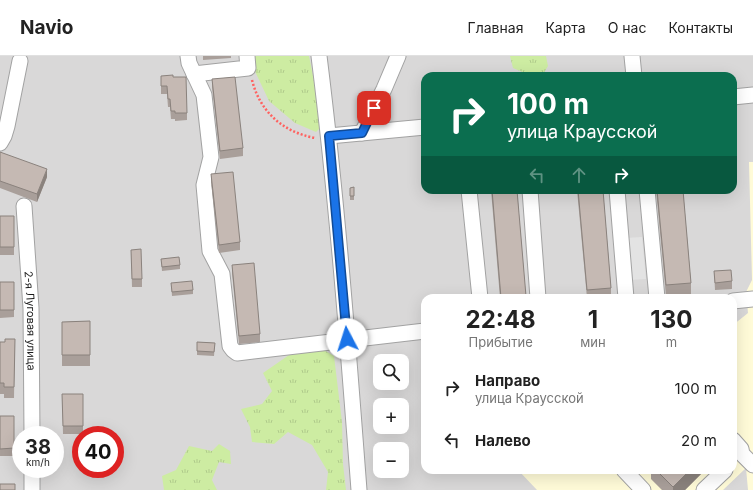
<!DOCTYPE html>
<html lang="ru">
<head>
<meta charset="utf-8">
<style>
	:root { --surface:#fff; --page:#f2f2f2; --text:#222; --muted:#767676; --line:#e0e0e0 }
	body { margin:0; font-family:Inter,sans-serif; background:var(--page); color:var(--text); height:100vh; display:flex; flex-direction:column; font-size:15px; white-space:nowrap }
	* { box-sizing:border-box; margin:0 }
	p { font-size:13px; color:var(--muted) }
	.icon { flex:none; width:22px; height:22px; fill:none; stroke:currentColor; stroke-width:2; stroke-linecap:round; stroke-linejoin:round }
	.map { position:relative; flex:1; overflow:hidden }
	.details { position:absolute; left:421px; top:238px; width:316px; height:180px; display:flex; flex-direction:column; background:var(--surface); border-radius:12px; box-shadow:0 4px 16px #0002 }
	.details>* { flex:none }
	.hud { position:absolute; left:421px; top:16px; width:316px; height:122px; border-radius:12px; box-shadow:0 4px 16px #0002; background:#0b6e4f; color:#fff; overflow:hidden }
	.tools { position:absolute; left:373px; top:298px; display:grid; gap:8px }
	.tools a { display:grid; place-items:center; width:36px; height:36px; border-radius:8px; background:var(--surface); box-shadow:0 4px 16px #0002; font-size:20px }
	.speed { position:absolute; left:12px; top:370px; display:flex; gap:8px; font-size:20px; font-weight:700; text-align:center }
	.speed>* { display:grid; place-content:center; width:52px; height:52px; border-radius:50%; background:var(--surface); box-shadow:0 4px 16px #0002; line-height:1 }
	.speed small { font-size:10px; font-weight:400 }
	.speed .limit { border:6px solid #d22; background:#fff; color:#111 }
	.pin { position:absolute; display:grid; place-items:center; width:34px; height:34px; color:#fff; margin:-17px; border-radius:8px; box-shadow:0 2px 6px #0006 }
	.me { position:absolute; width:44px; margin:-22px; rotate:355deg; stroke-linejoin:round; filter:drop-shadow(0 0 3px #0008) }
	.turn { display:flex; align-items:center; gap:14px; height:84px; padding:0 20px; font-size:18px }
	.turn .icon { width:52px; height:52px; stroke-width:2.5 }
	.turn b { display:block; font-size:28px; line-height:34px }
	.lanes { display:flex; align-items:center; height:38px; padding:0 20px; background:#0003; justify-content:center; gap:20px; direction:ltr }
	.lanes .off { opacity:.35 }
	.eta { display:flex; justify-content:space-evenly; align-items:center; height:68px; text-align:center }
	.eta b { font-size:24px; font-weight:700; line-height:28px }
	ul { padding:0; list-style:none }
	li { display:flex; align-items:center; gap:12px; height:52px; padding:0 20px }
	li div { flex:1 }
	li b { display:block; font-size:15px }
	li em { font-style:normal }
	header { display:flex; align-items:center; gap:24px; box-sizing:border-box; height:56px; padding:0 20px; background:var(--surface); border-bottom:1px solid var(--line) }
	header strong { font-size:19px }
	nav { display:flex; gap:22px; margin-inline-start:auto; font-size:14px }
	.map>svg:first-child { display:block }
	.residential { fill:#d9d8d8; fill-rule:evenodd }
	.education { fill:#fffbd8 }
	.grass { fill:url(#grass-tufts) }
	.parking { fill:#e3e3e3 }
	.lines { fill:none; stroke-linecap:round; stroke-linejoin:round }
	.minor-casing { stroke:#a2a2a2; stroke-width:17 }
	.path { stroke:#ff6260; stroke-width:2.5; stroke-dasharray:2 2; stroke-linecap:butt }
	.minor { stroke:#fff; stroke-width:15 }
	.wall { fill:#a99f9a }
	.shaded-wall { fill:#8a827d }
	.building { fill:#c5b9b3; stroke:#8a827d }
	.route-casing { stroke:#114b97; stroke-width:10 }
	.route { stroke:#1a73e8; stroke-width:7 }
	.labels { text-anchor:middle; stroke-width:3; stroke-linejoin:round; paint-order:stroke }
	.street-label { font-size:11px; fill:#1b1b1b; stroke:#fff }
</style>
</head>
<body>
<header>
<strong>Navio</strong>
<nav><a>Главная</a><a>Карта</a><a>О нас</a><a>Контакты</a></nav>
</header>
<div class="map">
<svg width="753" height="434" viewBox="0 0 753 434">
	<defs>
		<pattern id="grass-tufts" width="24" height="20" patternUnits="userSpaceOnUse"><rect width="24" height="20" fill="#cdeca2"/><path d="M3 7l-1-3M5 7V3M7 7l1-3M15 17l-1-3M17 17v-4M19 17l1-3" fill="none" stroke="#afca8b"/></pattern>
	</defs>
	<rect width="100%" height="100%" fill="#eee8e0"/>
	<path class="residential" d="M0,0H753V434H0ZM425,20H733V134H425ZM425,242H733V414H425ZM380,305H402V327H380ZM380,349H402V371H380ZM21,379H55V413H21ZM81,379H115V413H81ZM380,393H402V415H380Z"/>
	<path class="education" d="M749,106H753V434H748L746,412L723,434H537L518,414H733V269L748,257L746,236L752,224Z"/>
	<path class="grass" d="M252,0H309L323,69L316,76L295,67L269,45L253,11Z
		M510,0H546L548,10L542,20H532L513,12Z
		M324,294L334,300L342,366L343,408L346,434H326L328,416L312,389L288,376L274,388L252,386L250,371L241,353L262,348L272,335L263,317L289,299Z
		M219,388L230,395L231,408L219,406L212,424L217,434H164L162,420L176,414L189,390L212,395Z"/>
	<path class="parking" d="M642,181L646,223L629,224L625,182Z"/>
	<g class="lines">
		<defs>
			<g id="minor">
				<path d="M188,0L189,7L204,39L211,101L204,129L210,195L222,218L230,290L233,294L237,297L425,275"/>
				<path d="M319,0C337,144 348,289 359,434"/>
				<path d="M632,0L634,20"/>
				<path d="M194,18L248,12L247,0"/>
				<path d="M733,41L753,39"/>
				<path d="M362,77L384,33L398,0"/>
				<path d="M329,80L425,71"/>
				<path d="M0,87L4,80L7,70L20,5"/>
				<path d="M469,134L480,242"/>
				<path d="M530,134L538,242"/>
				<path d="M617,134L626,242"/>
				<path d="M647,134L657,242"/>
				<path id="s1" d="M24,150L31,252L32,379"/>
				<path d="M733,245L753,243"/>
				<path d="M733,384L741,393L742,398L753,409"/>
				<path d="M624,414L643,434"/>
				<path d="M32,434V413"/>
				<path d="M704,434L725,414"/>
			</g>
		</defs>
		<use href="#minor" class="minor-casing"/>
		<path class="path" d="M252,24C260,56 283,76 315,82"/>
		<use href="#minor" class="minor"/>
	</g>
	<path class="wall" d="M203,0H231V2L203,4Z
		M161,20L173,21L187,57V64L175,65V63H171L170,51H168L167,38H161Z
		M212,23L243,92V100L220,103L212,31Z
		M0,96L47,121L37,146L0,132Z
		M211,118L240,186V194L219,197L211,126Z
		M350,132L354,140V144H350Z
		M491,134H517L526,242H500Z
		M577,134H603L611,232V242H587Z
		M656,134H683L691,227V238L666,240Z
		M0,160L14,191V199H0Z
		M131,194L142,223V231H132Z
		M161,203L180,209V213L162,215Z
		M232,209L260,278V286L239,288L232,217Z
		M714,215L732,225V233L715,234Z
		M0,226H14V261L0,262Z
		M171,227L193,234V238L172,240Z
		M90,265V310H62V266Z
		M15,283L14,342H4V338H0V286H5Z
		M197,286L215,287L214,300L197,299Z
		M62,338H83V378H63Z
		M0,360L14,392V400H0Z
		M651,414H705L685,434H662L651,423Z"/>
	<path class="shaded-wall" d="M47,113V121L37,146V138Z
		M690,414H705L685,434H673V431Z"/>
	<path class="building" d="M173,19V21H186L187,57H175V55H171L170,43H168L167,30H161V20Z
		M713,19H720V20H713Z
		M235,21L243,92L220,95L212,23Z
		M0,96L47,113L37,138L0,125Z
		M233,116L240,186L219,189L211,118Z
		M354,131V140H350V132Z
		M492,134H517L526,240L501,242Z
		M578,134H603L611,232L587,234Z
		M657,134H683L691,227L666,229Z
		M0,160H14V191H0Z
		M141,193L142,223H132L131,194Z
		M179,201L180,209L162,211L161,203Z
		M254,207L260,278L239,280L232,209Z
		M731,214L732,225L715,227L714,215Z
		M192,225L193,234L172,236L171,227Z
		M0,226H14V254H0Z
		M90,265V299H62V266Z
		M5,283H15L14,331H4V327H0V286H5Z
		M197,286L215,287L214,296L197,295Z
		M62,338H83V370H63Z
		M0,360H14V392L0,393Z
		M656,414H690L673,431Z
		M0,428H15V434H0Z"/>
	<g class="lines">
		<defs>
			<path id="route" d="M347,283L329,80L362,77L374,52"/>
		</defs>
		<use href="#route" class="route-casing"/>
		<use href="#route" class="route"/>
	</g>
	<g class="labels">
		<g class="street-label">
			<text dy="4" stroke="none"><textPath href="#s1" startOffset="115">2-я Луговая улица</textPath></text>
		</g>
	</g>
</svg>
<div class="tools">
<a><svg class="icon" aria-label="search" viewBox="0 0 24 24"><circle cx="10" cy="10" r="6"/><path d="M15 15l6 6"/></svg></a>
<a>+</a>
<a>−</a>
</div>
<div class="speed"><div>38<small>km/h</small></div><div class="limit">40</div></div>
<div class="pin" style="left:374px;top:52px;background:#d93025"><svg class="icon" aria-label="arrive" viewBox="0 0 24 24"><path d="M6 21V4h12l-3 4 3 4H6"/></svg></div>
<svg class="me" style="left:347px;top:283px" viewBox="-20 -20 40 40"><circle r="19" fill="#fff"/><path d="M0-13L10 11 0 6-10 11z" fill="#1a73e8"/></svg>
<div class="hud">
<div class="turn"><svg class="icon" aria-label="right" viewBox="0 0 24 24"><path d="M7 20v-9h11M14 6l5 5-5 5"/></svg><div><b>100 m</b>улица Краусской</div></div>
<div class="lanes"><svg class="icon off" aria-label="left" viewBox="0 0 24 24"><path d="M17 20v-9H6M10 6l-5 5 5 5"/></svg><svg class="icon off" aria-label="ahead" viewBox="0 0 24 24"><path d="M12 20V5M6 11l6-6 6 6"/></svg><svg class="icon" aria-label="right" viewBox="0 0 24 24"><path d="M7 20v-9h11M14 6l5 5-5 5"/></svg></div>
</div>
<section class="details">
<div class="eta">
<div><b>22:48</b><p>Прибытие</p></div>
<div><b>1</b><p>мин</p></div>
<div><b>130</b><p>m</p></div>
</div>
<ul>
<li><svg class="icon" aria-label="right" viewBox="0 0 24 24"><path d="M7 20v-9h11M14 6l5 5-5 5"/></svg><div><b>Направо</b><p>улица Краусской</p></div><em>100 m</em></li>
<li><svg class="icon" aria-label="left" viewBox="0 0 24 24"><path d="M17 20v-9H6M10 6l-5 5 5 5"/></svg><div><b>Налево</b></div><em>20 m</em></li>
</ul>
</section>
</div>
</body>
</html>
